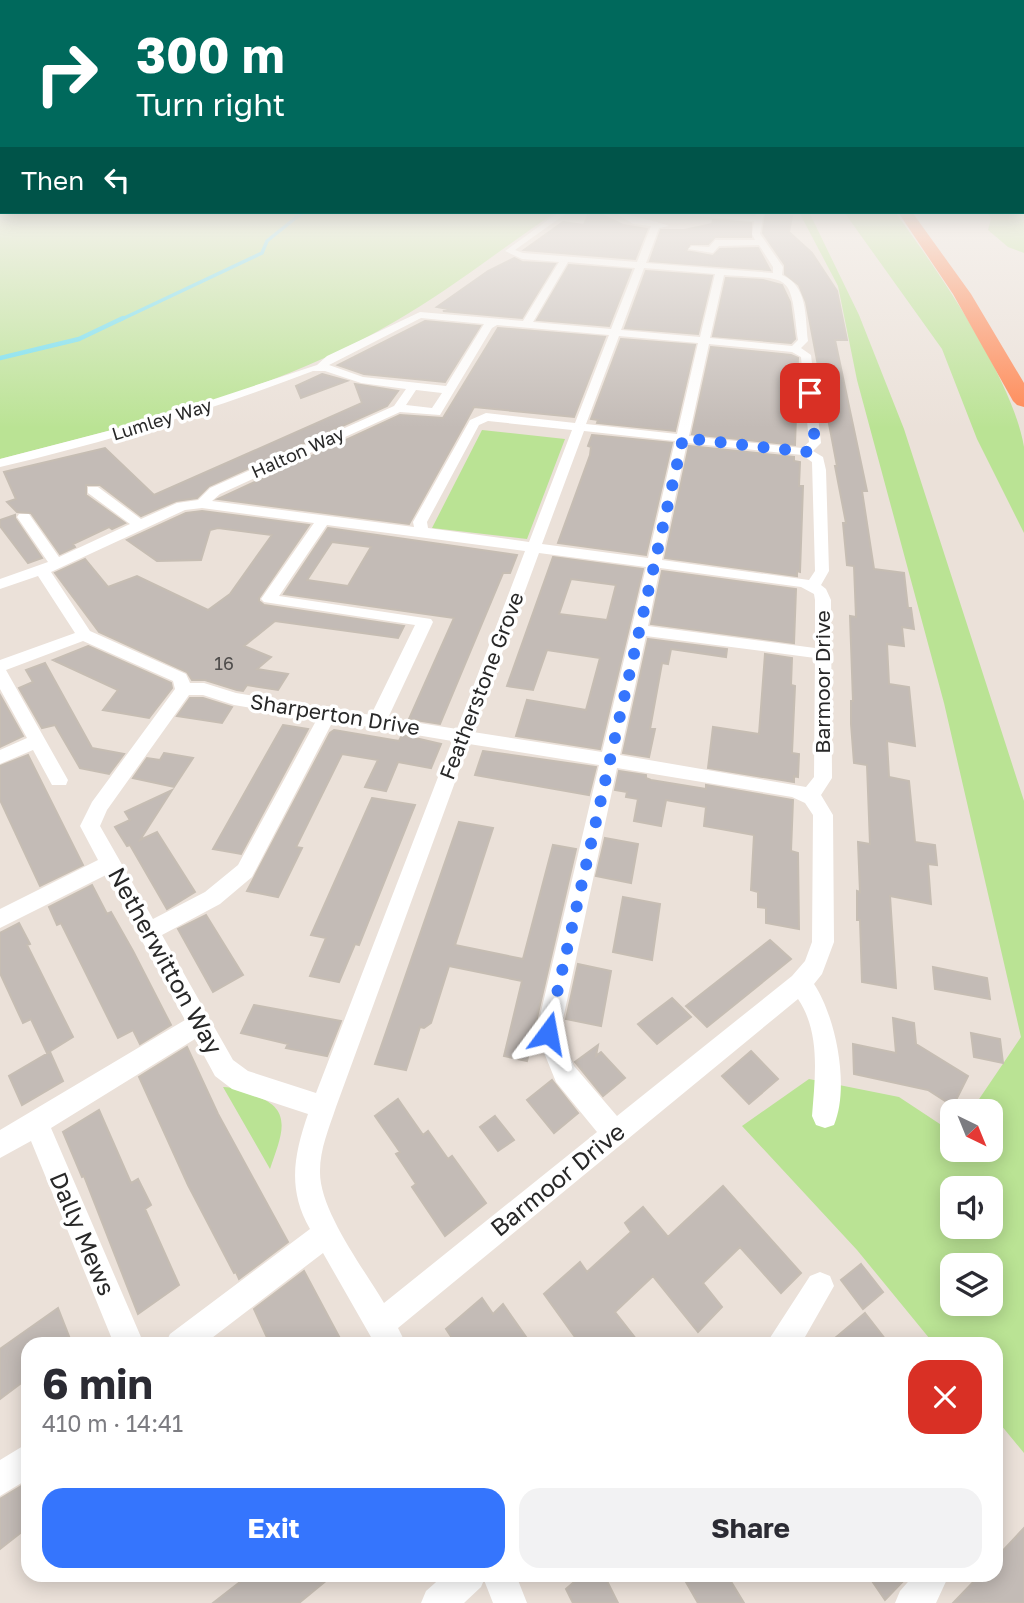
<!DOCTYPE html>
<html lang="en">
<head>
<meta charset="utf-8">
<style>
	:root { --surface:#fff; --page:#f2f2f3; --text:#2b2b33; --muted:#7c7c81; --accent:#3575fd }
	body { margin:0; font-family:"Golos Text",sans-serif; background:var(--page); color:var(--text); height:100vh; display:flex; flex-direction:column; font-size:26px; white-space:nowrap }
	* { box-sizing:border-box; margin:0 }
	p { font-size:23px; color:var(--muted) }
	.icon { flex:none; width:38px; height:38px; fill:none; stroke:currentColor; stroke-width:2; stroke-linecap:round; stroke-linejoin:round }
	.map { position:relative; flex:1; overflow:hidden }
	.sheet { position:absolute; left:21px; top:1337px; width:982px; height:245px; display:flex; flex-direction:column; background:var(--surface); border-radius:21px; box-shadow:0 4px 18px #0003 }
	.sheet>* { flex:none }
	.hud { position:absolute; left:0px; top:0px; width:1026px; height:214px; box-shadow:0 4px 18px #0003; background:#00695c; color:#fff; overflow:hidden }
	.needle { width:46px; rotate:137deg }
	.tools { position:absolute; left:940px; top:1099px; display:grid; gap:14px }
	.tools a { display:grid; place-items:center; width:63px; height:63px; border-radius:14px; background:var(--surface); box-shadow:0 4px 18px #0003; font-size:35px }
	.pin { position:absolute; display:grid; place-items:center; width:60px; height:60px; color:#fff; margin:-30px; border-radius:14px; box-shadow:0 4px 10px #0006 }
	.me { position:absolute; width:77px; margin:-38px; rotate:13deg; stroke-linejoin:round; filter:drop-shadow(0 0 5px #0008) }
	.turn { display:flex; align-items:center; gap:24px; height:147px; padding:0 21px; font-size:32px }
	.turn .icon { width:91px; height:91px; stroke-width:2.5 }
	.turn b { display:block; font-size:49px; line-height:60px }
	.then { display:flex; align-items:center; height:66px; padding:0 21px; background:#0003; gap:14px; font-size:26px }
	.round { display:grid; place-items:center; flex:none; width:74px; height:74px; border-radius:21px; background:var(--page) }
	.headline { display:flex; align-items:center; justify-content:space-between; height:119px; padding:0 21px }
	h1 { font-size:42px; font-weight:700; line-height:52px }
	.primary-button { display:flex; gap:14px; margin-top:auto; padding:14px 21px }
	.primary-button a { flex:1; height:80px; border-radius:21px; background:var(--accent); color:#fff; font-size:28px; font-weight:700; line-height:80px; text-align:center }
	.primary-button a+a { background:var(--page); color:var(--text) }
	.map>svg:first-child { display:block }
	.green { fill:#bae394; fill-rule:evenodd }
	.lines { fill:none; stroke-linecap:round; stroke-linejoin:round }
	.stream-far1 { stroke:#69def0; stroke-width:3.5 }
	.stream { stroke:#69def0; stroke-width:4.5 }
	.building { fill:#c3bbb6; stroke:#c6bdb3; stroke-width:2; fill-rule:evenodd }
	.street { fill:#fff; fill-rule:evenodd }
	.highway { fill:#ff8550; fill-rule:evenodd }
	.route { stroke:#3575fd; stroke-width:12; stroke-dasharray:0 21.6 }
	.labels { text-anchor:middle; stroke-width:7; stroke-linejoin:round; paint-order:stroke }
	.far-street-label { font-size:18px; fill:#282828; stroke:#fff }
	.number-label { font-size:18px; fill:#4f4d4c }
	.street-label { font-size:21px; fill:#282828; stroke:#fff }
	.near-street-label { font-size:24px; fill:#282828; stroke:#fff }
</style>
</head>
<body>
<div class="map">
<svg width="1024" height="1603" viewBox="0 0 1024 1603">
	<rect width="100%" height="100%" fill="#ebe1d9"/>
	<path class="green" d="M0,204L2,212H556C502,248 450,290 394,322C273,393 134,424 0,459Z
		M1024,204V253L1008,247L988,230L991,219L987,212H1024Z
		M799,212H809L859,315L904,429L1024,801V1453L996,1419V1344H934L857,1250L742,1126L809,1079L899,1097L952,1132V1150H990V1111H971L1021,1037L944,703L857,380L838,286ZM952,1188H990V1227H952ZM952,1265H990V1304H952Z
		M844,212H895C937,269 1013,379 1024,447C1024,474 1024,506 1024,533L977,439L942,349Z
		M482,430L565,439L527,539L432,528Z
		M223,1087C233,1087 244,1092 255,1096C296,1109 280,1138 270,1169Z"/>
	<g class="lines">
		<path class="stream-far1" d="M120,320L262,253L267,241L303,212"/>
		<path class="stream" d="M0,358L79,339L123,318"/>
	</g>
	<path class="building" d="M589,212H596L623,225L647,229L635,259L524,250L563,222L584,225Z
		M766,213L792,216L789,232L812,253L837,291L847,340H835L867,491H862L874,569L904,573L908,608H911L914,629L902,627L904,646L887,644L889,684L909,687L915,746L887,741L889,777L909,781L915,842L935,845L937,865L928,864L931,904L890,896L896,988L862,982L860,920H857V891L860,892L858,842L870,844L867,765L854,763L851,724V701H853L850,616L856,617L854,566L847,565L843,523H846L835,466H837L806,302L799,285L785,274V265L763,233Z
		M713,220L751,223V237H715L708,244H690L686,251L713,256L720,249L758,248L770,270L650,261L661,230H684L712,224Z
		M514,258L522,262L555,264L522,318L443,311L448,309L437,307L488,271Z
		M569,265L631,270L609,326L537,320Z
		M646,271L712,276L698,334L625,328Z
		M726,278L763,280L782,285L790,302L795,339L791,343L713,336Z
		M425,321L480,326L445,382L364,374L338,365Z
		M498,328L605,337L574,417L474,407L409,524L218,499L400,415L443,418Z
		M621,339L695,345L675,431L597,423L598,420L591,419Z
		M711,347L791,355L798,358L795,445L692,434Z
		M322,374L347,381L301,398L296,386Z
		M355,384L398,391L387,406L209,486L197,498L176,501L141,516L100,485H86V495L125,523L112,529L109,527L73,544L75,547L60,554L31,513L17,512L7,502L16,499L4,472L105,448L154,495L362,403Z
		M592,435L672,443L646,555L558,543L590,455L591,447L588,446Z
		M689,446L794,457V461L800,462L799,486H803L800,572L797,571V576L665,558Z
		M202,511L309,525L259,598V601L264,605L404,626L398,638L275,621L244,646L271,657L257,669L288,674L278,690L247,685L243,691L237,690L205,680H192L187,672L99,632L55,573L85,559L108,587L137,576L208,610L230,594L272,535L218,528L210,530L201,560L157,561L127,540L186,513Z
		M15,515V518L42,558L28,563L0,526V520Z
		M328,528L517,555L510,573H503L440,724L409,719L454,618L284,594ZM332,542L371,547L348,586L307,580Z
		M553,557L643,569L600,749L516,736L527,700L586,710L600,658L547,650L533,690L507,686ZM571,579L616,585L607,620L559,614Z
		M662,571L796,589L794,643L651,624Z
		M648,639L727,649L726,657L671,649L668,664L662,663L650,729H655L649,757L623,753Z
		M88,646L171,683L172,688L149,718L103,710L118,690L53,660Z
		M765,654L792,658L791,685L795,686L792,753L799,754L798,777L794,776V782L708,768L713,727L759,734Z
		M45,663L92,748L124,754L109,774L80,768L55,725L42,728L19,688L33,682L26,670Z
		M0,695L23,736L0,747Z
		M190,698H203L232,707L222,723L177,716Z
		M283,725L308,729L241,854L213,849Z
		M334,730L399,741L402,735L441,744L431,768L398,762L386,791L365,787L378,760L342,754L296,847L302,848L278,897L247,891L330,733Z
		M483,751L596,767L589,795L475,775Z
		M164,753L193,758L174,787L133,778L147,758L160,760Z
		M28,755L83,865L40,886L0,800V766Z
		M619,771L646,775V778L651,780L706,789V785L793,800L791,851L798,853L799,929L766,923V908L758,907V892L751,890L754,835L704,826L706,807L666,800L661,826L634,821L638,799L626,797L627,792L615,790Z
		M172,790L140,840L157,832L195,892L167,909L130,845L127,846L115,827L130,820L125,812Z
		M372,798L415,805L359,945L355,944L339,982L310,976L326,938L311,935Z
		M459,822L493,828L455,945L523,959L553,845L576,849L527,1061L504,1056L522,981L449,966L431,1023L424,1028L420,1027L406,1070L375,1064Z
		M605,838L638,844L631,883L596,876Z
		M92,885L107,914L111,912L133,951L171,1025L140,1044L133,1030L118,1038L61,923L57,925L49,907Z
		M623,897L660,904L652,960L613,952Z
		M206,915L243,975L213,992L178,929Z
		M19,923L30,944L27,945L73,1037L47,1053L31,1019L23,1023L0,973V933Z
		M770,940L791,959L707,1027L686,1006Z
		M578,964L611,971L601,1026L566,1019Z
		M933,967L987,978L990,999L935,989Z
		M672,998L691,1017L657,1044L638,1024Z
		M254,1005L341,1021L327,1056L286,1048L288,1044L241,1033Z
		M893,1018L914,1023L916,1044L968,1076L953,1106L928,1090L854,1074L853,1044L896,1053Z
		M971,1033L1000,1039L1003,1063L974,1057Z
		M598,1045L596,1056L601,1052L625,1078L603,1096L575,1062Z
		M187,1047L218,1114L288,1242L239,1279L236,1272L234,1273L188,1185L139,1077Z
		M751,1051L778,1079L749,1104L722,1076Z
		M50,1052L63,1081L22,1105L9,1076Z
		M552,1080L578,1113L554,1133L527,1100Z
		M398,1099L423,1135L428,1131L448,1159L452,1156L486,1203L445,1236L412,1187L416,1184L396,1154L400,1152L375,1116Z
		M99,1110L131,1183L138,1179L151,1205L145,1209L179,1285L138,1314L84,1176L82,1177L63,1132Z
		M495,1116L514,1140L498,1151L480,1127Z
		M723,1186L801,1273L781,1293L740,1247L703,1283L722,1307L698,1332L653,1276L615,1312L640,1344H580L544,1294L580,1262L587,1272L631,1232L625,1223L643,1207L668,1237Z
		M861,1264L883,1292L863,1309L841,1280Z
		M304,1271L343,1344H270L254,1309Z
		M482,1298L493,1314L503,1304L531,1344H456L446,1329Z
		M58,1308L72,1344H28V1378L0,1399V1349Z
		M865,1313L889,1344H828Z
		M28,1482V1527L0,1549V1499Z
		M1024,1528V1603H953L980,1575H996V1558Z
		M249,1575H333L299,1603H213Z
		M582,1575H604L618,1603H573L566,1589Z
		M682,1575H727L744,1603H698Z
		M868,1575H909L885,1600Z"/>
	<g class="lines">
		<path class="street" d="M559,212H568L515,250L523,253L637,262L651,226L633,224L614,212C618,212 666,224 669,226L659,228L646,263L773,273V267L759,245L719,246L713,253L688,249L692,246L709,247L715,240H755L752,234L754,221L651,212L755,216L756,212H764L760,234L783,267L782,275C808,286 805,316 808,341L801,348L811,355L821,443L813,451L823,457L826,470L829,571L821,585L826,589L831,600L832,778L821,795L833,815L834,942L822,974L814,984C836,1017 850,1087 834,1125L825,1128L816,1125L812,1116C815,1077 821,1033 798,999L398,1328L406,1344H375L323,1253L204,1344H165L170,1334L310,1229C287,1189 294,1155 308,1114L232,1089L215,1076L195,1039L51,1128L144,1344H114L31,1141L0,1158V1130L185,1020L106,875L0,928V909L98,860L80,826L92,802L175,689L173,681L83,641L6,670L68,780L66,785H52L33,750L0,764V750L27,738L0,689V660L75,633L38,576L0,589V579L48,562L17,517L19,514H29L59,557L130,524L88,493V487H98L141,519L177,503L198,500L210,488L394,406L406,389L361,383L325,371H313C211,410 107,442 0,467V459L154,419L317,365L327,356L420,312L523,321L559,262L522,259L505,251ZM568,262L635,268L611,329L533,322ZM644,268L715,274L700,337L621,330ZM724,275C792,280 790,270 798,340L792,346L710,338ZM421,318L484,324L446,386L363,377L329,365ZM497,325L609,335L575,423L486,413L470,420L413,522L414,527L212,501L220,494L400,412L440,415L492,328ZM619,336L698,343L677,434L586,424ZM709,344L792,352L801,357L809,442L802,448L689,436ZM416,390L442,393L432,408L406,405ZM488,421L572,430L529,542L428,528L427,522L479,425ZM584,431L675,441L648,558L542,544ZM687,443L802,455L812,462L815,571L809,580L662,560ZM202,508L314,523L261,599L264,602L415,625L371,715L236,693L204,683H190L186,674L90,631L51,572L185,510ZM327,525L525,551L457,729L388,718L433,622L431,619L279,596ZM539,553L646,567L602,752L473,732ZM660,568L801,587L814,594L815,600V648L648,626ZM646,636L815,658L814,777L806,787L620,755ZM189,695H203L234,705L317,719L238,865L205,892L153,919L100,826L107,810ZM333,721L452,741L316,1093L248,1071L233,1060L162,935L220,904L252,877ZM469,744L599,765L536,1033L556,1082L597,1132L384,1303C364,1269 319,1210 320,1171C320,1149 329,1128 336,1107ZM617,768L792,797L805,803L813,815L812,942L805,961L792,976L617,1116L574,1066L560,1033Z
			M820,1272L830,1276L834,1286L801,1344H766L810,1276Z
			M28,1443V1479L0,1496V1460Z
			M444,1575H516L527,1603H493L484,1580L481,1587L464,1603H421L426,1591Z
			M914,1575H949L936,1603H895L900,1591Z"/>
		<path class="highway" d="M898,212H912L971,294L1024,383V407L1017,405L1013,401L953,294Z"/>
	</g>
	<linearGradient id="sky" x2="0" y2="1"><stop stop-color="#75c5eb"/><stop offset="0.48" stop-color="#f6f2ee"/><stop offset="1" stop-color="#f6f2ee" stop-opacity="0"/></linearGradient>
	<rect width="1024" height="428" fill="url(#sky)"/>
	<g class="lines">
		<path class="route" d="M548,1033L683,438L806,452L815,443L810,393"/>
	</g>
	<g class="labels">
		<g class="far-street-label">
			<text transform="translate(162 420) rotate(-17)" y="6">Lumley Way</text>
			<text transform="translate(298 453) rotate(-24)" y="6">Halton Way</text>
		</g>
		<g class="number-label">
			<text x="224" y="670">16</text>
		</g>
		<g class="street-label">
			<text transform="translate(823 682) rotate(-90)" y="7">Barmoor Drive</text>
			<text transform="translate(482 686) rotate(-69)" y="7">Featherstone Grove</text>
			<text transform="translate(335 715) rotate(9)" y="7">Sharperton Drive</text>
		</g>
		<g class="near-street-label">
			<text transform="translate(165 961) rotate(61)" y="8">Netherwitton Way</text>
			<text transform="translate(558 1180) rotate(-39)" y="8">Barmoor Drive</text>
			<text transform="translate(82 1234) rotate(67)" y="8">Dally Mews</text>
		</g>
	</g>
</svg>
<div class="tools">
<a><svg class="needle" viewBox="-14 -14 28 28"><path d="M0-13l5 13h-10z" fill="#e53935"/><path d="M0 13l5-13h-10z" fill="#7c7c81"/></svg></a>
<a><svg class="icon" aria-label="sound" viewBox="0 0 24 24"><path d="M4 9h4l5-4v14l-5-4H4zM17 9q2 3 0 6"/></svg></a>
<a><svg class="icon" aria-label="layers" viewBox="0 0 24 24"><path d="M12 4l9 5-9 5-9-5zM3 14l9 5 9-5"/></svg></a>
</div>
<div class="pin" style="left:810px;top:393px;background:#d93025"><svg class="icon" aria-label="arrive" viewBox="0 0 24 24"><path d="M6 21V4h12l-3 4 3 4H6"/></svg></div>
<svg class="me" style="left:548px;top:1033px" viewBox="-20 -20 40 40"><path d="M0-17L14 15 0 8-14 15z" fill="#3575fd" stroke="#fff" stroke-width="4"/></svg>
<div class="hud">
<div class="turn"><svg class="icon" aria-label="right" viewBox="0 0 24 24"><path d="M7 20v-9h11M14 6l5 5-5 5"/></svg><div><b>300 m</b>Turn right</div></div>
<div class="then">Then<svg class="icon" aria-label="left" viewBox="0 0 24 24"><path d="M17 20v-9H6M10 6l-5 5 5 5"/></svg></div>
</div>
<section class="sheet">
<div class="headline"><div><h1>6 min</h1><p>410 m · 14:41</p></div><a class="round" style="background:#d93025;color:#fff"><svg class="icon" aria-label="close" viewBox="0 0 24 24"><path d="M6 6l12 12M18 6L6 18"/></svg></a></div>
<div class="primary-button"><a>Exit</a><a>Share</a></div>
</section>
</div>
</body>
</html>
